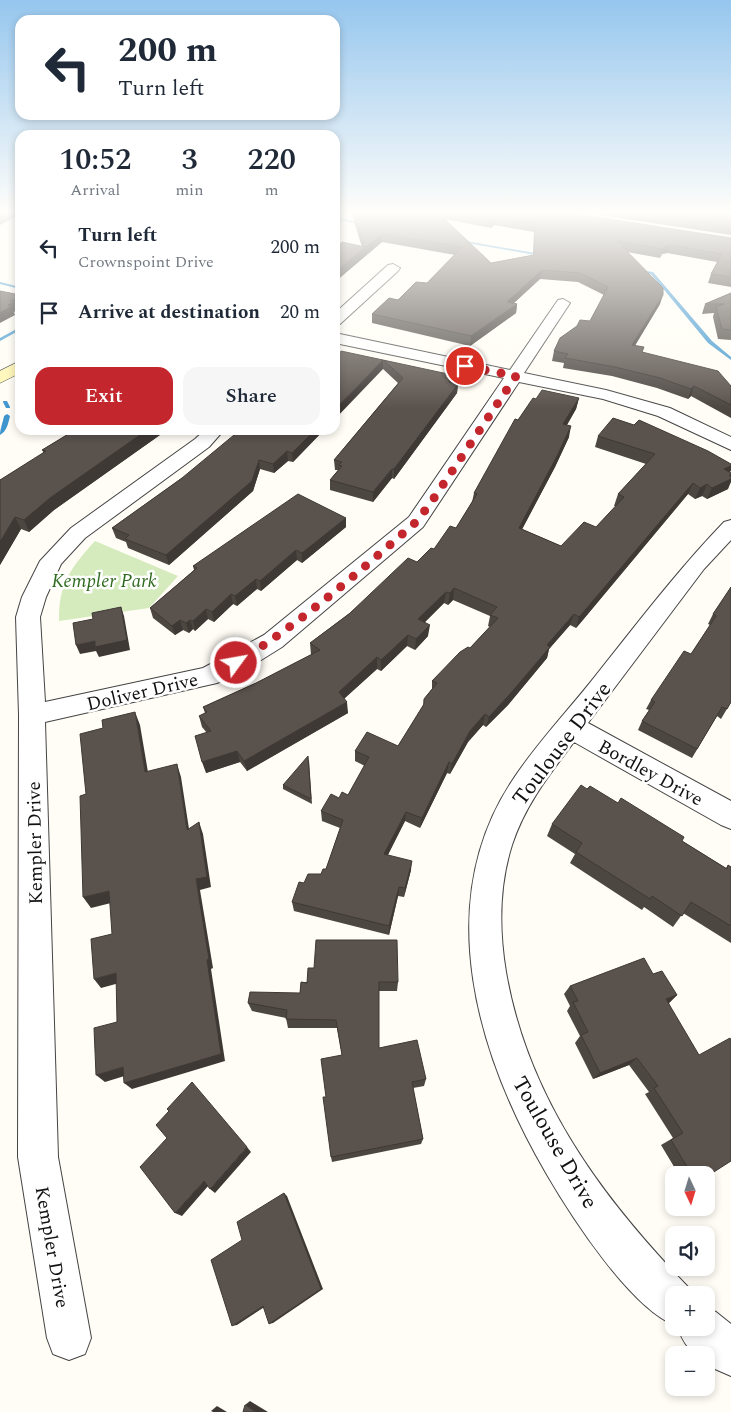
<!DOCTYPE html>
<html lang="en">
<head>
<meta charset="utf-8">
<style>
	:root { --surface:#fff; --page:#f6f6f7; --text:#1f2937; --muted:#747a83; --accent:#c4262e }
	body { margin:0; font-family:Spectral,serif; background:var(--page); color:var(--text); height:100vh; display:flex; flex-direction:column; font-size:19px; white-space:nowrap }
	* { box-sizing:border-box; margin:0 }
	p { font-size:16px; color:var(--muted) }
	.icon { flex:none; width:28px; height:28px; fill:none; stroke:currentColor; stroke-width:2; stroke-linecap:round; stroke-linejoin:round }
	.map { position:relative; flex:1; overflow:hidden }
	.drawer { position:absolute; left:15px; top:130px; width:325px; height:305px; display:flex; flex-direction:column; background:var(--surface); border-radius:15px; box-shadow:0 2px 8px #0003 }
	.drawer>* { flex:none }
	.guide { position:absolute; left:15px; top:15px; width:325px; height:105px; border-radius:15px; box-shadow:0 2px 8px #0003; background:#fff; color:var(--text); overflow:hidden }
	.needle { width:32px; rotate:176deg }
	.fabs { position:absolute; left:665px; top:1166px; display:grid; gap:10px }
	.fabs a { display:grid; place-items:center; width:50px; height:50px; border-radius:10px; background:var(--surface); box-shadow:0 2px 8px #0003; font-size:25px }
	.pin { position:absolute; display:grid; place-items:center; width:42px; height:42px; color:#fff; margin:-21px; border:2px solid #fff; border-radius:50%; box-shadow:0 1px 5px #0007 }
	.me { position:absolute; width:55px; margin:-28px; rotate:58deg; stroke-linejoin:round; filter:drop-shadow(0 0 4px #0008) }
	.turn { display:flex; align-items:center; gap:18px; height:105px; padding:0 20px; font-size:22px }
	.turn .icon { width:65px; height:65px; stroke-width:2.5 }
	.turn b { display:block; font-size:35px; line-height:42px }
	.eta { display:flex; justify-content:space-evenly; align-items:center; height:85px; text-align:center }
	.eta b { font-size:30px; font-weight:600; line-height:35px }
	.button { display:flex; gap:10px; margin-top:auto; padding:10px 20px }
	.button a { flex:1; height:58px; border-radius:15px; background:var(--accent); color:#fff; font-size:20px; font-weight:600; line-height:58px; text-align:center }
	.button a+a { background:var(--page); color:var(--text) }
	ul { padding:0; list-style:none }
	li { display:flex; align-items:center; gap:15px; height:65px; padding:0 20px }
	li div { flex:1 }
	li b { display:block; font-size:19px }
	li em { font-style:normal }
	.map>svg:first-child { display:block }
	.green { fill:#d5ebbd }
	.lines { fill:none; stroke-linecap:round; stroke-linejoin:round }
	.stream { fill:#3f96cf; fill-rule:evenodd }
	.street-casing { stroke:#444; stroke-width:2 }
	.secondary-casing { stroke:#333; stroke-width:1 }
	.street { fill:#fff; fill-rule:evenodd }
	.secondary { fill:#fff6b0; fill-rule:evenodd }
	.wall { fill:#4d4742; fill-rule:evenodd }
	.shaded-wall { fill:#3f3936 }
	.building { fill:#5a524d; stroke:#3f3936 }
	.route { stroke:#c4262e; stroke-width:9; stroke-dasharray:0 16.2 }
	.labels { text-anchor:middle; stroke-width:5; stroke-linejoin:round; paint-order:stroke }
	.park-label { font-size:19px; font-style:italic; fill:#2f6b1f; stroke:#fff }
	.street-label { font-size:19px; fill:#111; stroke:#fff }
	.near-street-label { font-size:22px; fill:#111; stroke:#fff }
</style>
</head>
<body>
<div class="map">
<svg width="731" height="1412" viewBox="0 0 731 1412">
	<rect width="100%" height="100%" fill="#fffdf5"/>
	<path class="green" d="M95,541L178,576L149,608L59,621C58,585 71,567 95,541Z"/>
	<g class="lines">
		<path class="stream" d="M335,217L364,223L366,224L364,225L335,219Z
			M460,240L541,254L543,255L541,256L461,242Z
			M639,270L653,272L712,341L731,357V360L708,343L651,274L638,272Z
			M0,282L20,287V289L0,284Z
			M20,327V330L0,341V338Z
			M3,401H7L10,407V408H6L3,402Z
			M7,414L10,416C8,424 7,431 0,435C0,429 3,422 4,416Z"/>
		<defs>
			<path id="street" d="M393,264L400,268L398,271L340,324L335,325V313L388,265Z
				M563,299L570,303L524,373L606,390L670,408L731,437V450L658,416L603,399L519,382L423,527L282,647L245,670L217,683L45,722L58,1157L91,1338L85,1354L69,1360L53,1354L47,1338L18,1157L19,715L16,617L22,597L40,561L71,528L195,439L205,430H224L209,447L85,538L61,564L46,597L40,617L45,702L203,668L264,635L409,517L504,378L335,343V333L510,370L558,300Z
				M731,520V540L704,569L588,723L731,801V829L721,825L574,742C549,775 525,805 512,845C499,886 499,930 506,972C528,1099 602,1198 689,1288L693,1295H674V1325C629,1306 571,1216 546,1173C478,1056 431,904 512,781C534,747 564,715 589,684C633,629 675,573 724,522Z
				M706,1308L716,1312L731,1324V1376L715,1369L706,1362V1355C690,1355 683,1342 678,1328H706Z"/>
			<path id="secondary" d="M20,361V373L0,383V371Z"/>
		</defs>
		<use href="#street" class="street-casing"/>
		<use href="#secondary" class="secondary-casing"/>
		<use href="#street" class="street"/>
		<use href="#secondary" class="secondary"/>
	</g>
	<path class="wall" d="M352,212H563L731,238V287L708,283L711,274L717,262L667,253L662,254L660,258L627,252L660,304L635,345L643,352L731,386V418L691,396L688,399L657,388L612,376L563,368L564,363L552,361L554,351L590,321L604,295L578,282L540,279L514,303L517,304L516,313L470,346L372,323V314L427,283L455,255L382,242L336,281V286L335,287V248L362,247L352,215ZM445,219L491,228L494,225L534,232L533,255L491,263Z
		M581,212H731V235Z
		M731,293V340L718,339L713,317L714,313L702,314L705,304Z
		M383,360L451,378V382L458,384L457,393L394,479L392,478L373,502L330,490V480L338,470H335L334,460L398,383L383,369Z
		M579,398L576,409L567,425L569,437L555,467L522,529L561,546L596,527L616,506H614L618,494L646,464L595,447L598,436L731,464V470L730,472L728,489L707,499L702,496L695,499L688,494L583,620L576,628L570,625L549,649L547,658L508,705L486,727L483,725L468,742L450,774L447,773L420,828L405,821L388,855L411,870L404,897L398,896L389,935L294,911L292,902L304,883L321,874L326,869L340,828L322,821L321,811L339,798L348,795L365,766L355,761V751L398,746L423,706L424,699L432,689V681L470,648L490,627L488,626L490,616L453,600L448,605L444,603L425,622L428,636L415,650L407,646L381,671L377,669L344,699L348,713L247,771L240,762L206,773L207,733L202,727L199,716L205,713L203,707L256,683L311,655L310,643L417,562L434,549L456,528L472,502L474,493L518,420L536,399Z
		M75,430H167L54,510L29,532L21,529L0,565V480L44,453L42,450Z
		M324,430L293,462L288,461L274,473L260,469L253,491L169,565L128,548L126,542L116,538L112,528L182,478Z
		M346,518V527L302,563L297,560L261,591L257,589L237,606L233,604L214,622L208,619L195,631L193,629L189,633L183,630L175,635L153,618L150,608L194,570L193,566Z
		M731,587V702L721,719L717,716L692,758L638,730L642,721L649,710L646,709L651,700L691,654L710,625L708,624L713,614Z
		M309,760L312,804L283,789V785Z
		M552,824L682,841L726,868L728,865L731,867V943L683,913L673,927L644,907L642,910L570,863L575,854L547,836Z
		M653,974L677,995L669,1003L706,1175H679L661,1145L673,1138L645,1094L649,1092L629,1065L593,1079L575,1043L580,1036L567,1011L570,1006L564,994L570,986Z
		M301,982H398L397,991H379V1048L426,1079L424,1086L413,1088L423,1139L421,1144L332,1162L331,1157L326,1097L342,1055L337,1028H288L286,1018L252,1011L248,1003L300,993Z"/>
	<path class="shaded-wall" d="M0,212H20V214L0,225Z
		M495,217L494,225L491,228L492,219Z
		M382,234V242L336,281V286L335,287V272Z
		M670,245L667,253L662,254L660,258L663,249L665,246Z
		M542,270L540,279L505,311L507,302Z
		M663,295L660,304L630,354L632,345Z
		M20,296V305L16,308L17,310L14,312L15,315L0,323V313L10,301Z
		M517,304L516,313L470,346L471,336Z
		M383,360V369L335,419V409Z
		M458,384L457,393L394,479V469Z
		M694,386L691,396L688,399L691,389Z
		M579,398L576,409L561,435L563,424Z
		M571,426L569,437L555,467L517,539L519,528Z
		M147,430H167L54,510L29,532L24,520L50,498Z
		M315,430H324L293,462L292,453Z
		M287,451L288,461L274,473L273,464Z
		M259,460L260,469L253,491L169,565L166,555Z
		M731,466V470L728,476L724,469Z
		M392,469V478L373,502V492Z
		M729,475H731V482L728,489L707,499L712,488Z
		M693,483L688,494L576,628L579,617Z
		M707,484L702,496L695,499L700,488Z
		M15,517L21,529L0,565V542Z
		M346,518V527L302,563V553Z
		M296,550L297,560L261,591L260,581Z
		M256,579L257,589L237,606L235,596Z
		M454,588L453,600L448,605L450,593Z
		M446,592L444,603L417,630L418,619Z
		M231,594L233,604L214,622L212,612Z
		M121,607L124,616L130,650L99,657L96,651L80,654L76,645L95,641Z
		M206,609L208,619L195,631L193,621Z
		M574,614L570,625L549,649L547,658L508,705L486,727L489,717L547,645Z
		M180,620L183,630L175,635L172,626Z
		M190,620L193,629L189,633L186,623Z
		M430,625L428,636L415,650L416,639Z
		M408,635L407,646L381,671V660Z
		M377,657V669L339,703V692Z
		M347,702L348,713L247,771L244,761Z
		M135,712L140,725L150,784L145,772Z
		M485,714L483,725L468,742L450,774L452,764L470,731Z
		M237,751L240,762L206,773L202,762Z
		M449,762L447,773L420,828L422,818Z
		M177,764L181,777L191,842L187,830Z
		M406,812L405,821L383,864L384,854Z
		M199,822L203,834L211,887L200,890L213,968L211,969L225,1061L132,1089L124,1083L207,960L196,879Z
		M412,861L411,870L404,897L405,888Z
		M399,887L398,896L389,935V926Z
		M109,891L115,902L91,908L83,897Z
		M116,973L123,982L101,988L94,979Z
		M677,995L668,1004L666,999Z
		M637,1058L629,1065L593,1079L600,1073Z
		M123,1067L131,1074L105,1082L96,1075Z
		M247,1147L251,1152L215,1193L210,1189Z
		M204,1181L209,1185L182,1216L175,1213Z
		M284,1193L287,1196L323,1289L273,1323L269,1324Z
		M263,1306H266L237,1325L232,1326Z
		M250,1401L268,1412H256L245,1405Z
		M217,1406L227,1412H213L211,1411Z"/>
	<path class="building" d="M354,212H437L491,263L534,255L535,223L495,217L492,219L449,212H563L731,238V277L711,274L722,254L670,245L665,246L663,249L617,241L663,288V295L632,345L644,347L642,352L718,371L731,386V405L694,386L691,389L660,378L615,367L565,358L568,354L554,351L560,338L577,326L580,320L590,321L608,287L580,273L542,270L507,302L517,304L471,336L372,314L389,298L398,300L416,282L427,283L462,247L382,234L335,272V248L342,242L365,247Z
		M636,212H731V226Z
		M0,291L20,295L10,301L14,302L8,305L12,306L0,313Z
		M731,293V330L722,329L716,307L724,304H705Z
		M341,351L383,360L335,409V352L340,353Z
		M383,360L448,374L445,377L451,378L449,382L458,384L394,469H392L373,492L330,480L342,466L339,465L342,462L334,460L403,378Z
		M542,390L579,398L563,424L571,426L557,456L519,528L561,546L584,522L596,527L624,497L618,494L655,454L598,436L613,418L634,425L639,420L708,451L731,464V466L724,469L731,473V475H729L731,477V479L712,488L707,484L700,488L693,483L586,609L579,617L574,614L547,645L550,647L510,694L489,717L485,714L470,731L452,764L449,762L422,818L406,812L384,854L412,861L405,888L399,887L389,926L292,902L299,882L304,883L308,874H321L323,869H326L343,820L321,811L331,794L339,798L342,792L348,795L369,757L355,751L367,732L398,746L424,704V699L437,683L432,681L460,652L468,647L470,648L498,618L490,615L497,607L454,588L450,593L446,592L418,619L430,625L416,639L408,635L381,660L377,657L339,692L347,702L244,761L237,751L202,762L195,736L211,731L199,716L207,712L203,707L256,683L320,650L310,643L349,614L408,558L417,562L431,548L434,549L450,526L456,528L477,494L474,493L515,419L518,420L533,398L536,399Z
		M75,430H147L50,498L24,520L15,517L0,542V480L46,451L42,450Z
		M240,430H315L292,453L287,451L273,464L259,460L252,481L166,555L125,539L129,535L112,528L182,478Z
		M298,494L346,518L302,553L296,550L260,581L256,579L235,596L231,594L212,612L206,609L193,621L190,620L186,623L180,620L172,626L150,608L197,568L193,566Z
		M731,587V702L727,709L722,707L697,749L642,721L655,702L651,700L684,651L691,654L716,616L713,614Z
		M121,607L127,640L95,647V641L76,645L73,623L93,619L92,613Z
		M135,712L145,772L177,764L187,830L199,822L207,877L196,879L209,959L207,960L221,1054L124,1083L123,1067L96,1075L94,1028L117,1022L116,973L94,979L91,939L112,934L109,891L83,897L80,796L86,794L80,734L103,728L102,720Z
		M308,756L311,799L283,785Z
		M581,785L587,789L590,786L618,803L621,798L684,837L682,841L727,869L728,865L731,867V926L691,902L682,916L652,896L650,899L576,852L582,843L552,824Z
		M316,940H397L398,982H379V1048L417,1040L426,1079L412,1082L423,1139L331,1157L323,1097H326L321,1059L342,1055L336,1020L286,1019L287,1010L248,1003L250,992L300,993L301,982L307,983L308,968H314Z
		M644,958L653,974L662,971L677,995L666,999L699,1055L730,1038L731,1040V1161L706,1177V1175H692L671,1140L683,1133L654,1088L658,1086L637,1058L600,1073L581,1035L588,1032L573,1002L578,1001L570,986Z
		M192,1082L247,1147L210,1189L204,1181L175,1213L140,1167L167,1138L156,1125L169,1111L167,1109Z
		M284,1193L321,1289L269,1324L263,1306L232,1326L211,1260L242,1240L237,1222Z
		M245,1405L256,1412H243Z"/>
	<linearGradient id="sky" x2="0" y2="1"><stop stop-color="#95c6ee"/><stop offset="0.52" stop-color="#fffefa"/><stop offset="1" stop-color="#fffefa" stop-opacity="0"/></linearGradient>
	<rect width="731" height="409" fill="url(#sky)"/>
	<g class="lines">
		<path class="route" d="M236,663C301,623 359,572 416,522L430,504L516,376L465,366"/>
	</g>
	<g class="labels">
		<g class="park-label">
			<text x="104" y="587">Kempler Park</text>
		</g>
		<g class="street-label">
			<text transform="translate(142 691) rotate(-13)" y="7">Doliver Drive</text>
			<text transform="translate(651 772) rotate(29)" y="7">Bordley Drive</text>
			<text transform="translate(34 843) rotate(-91)" y="7">Kempler Drive</text>
			<text transform="translate(53 1247) rotate(80)" y="7">Kempler Drive</text>
		</g>
		<g class="near-street-label">
			<text transform="translate(561 743) rotate(-53)" y="8">Toulouse Drive</text>
			<text transform="translate(556 1142) rotate(60)" y="8">Toulouse Drive</text>
		</g>
	</g>
</svg>
<div class="fabs">
<a><svg class="needle" viewBox="-14 -14 28 28"><path d="M0-13l5 13h-10z" fill="#e53935"/><path d="M0 13l5-13h-10z" fill="#747a83"/></svg></a>
<a><svg class="icon" aria-label="sound" viewBox="0 0 24 24"><path d="M4 9h4l5-4v14l-5-4H4zM17 9q2 3 0 6"/></svg></a>
<a>+</a>
<a>−</a>
</div>
<div class="pin" style="left:465px;top:366px;background:#d93025"><svg class="icon" aria-label="arrive" viewBox="0 0 24 24"><path d="M6 21V4h12l-3 4 3 4H6"/></svg></div>
<svg class="me" style="left:236px;top:663px" viewBox="-20 -20 40 40"><circle r="17" fill="#c4262e" stroke="#fff" stroke-width="3"/><path d="M0-11L8 9 0 5-8 9z" fill="#fff"/></svg>
<div class="guide">
<div class="turn"><svg class="icon" aria-label="left" viewBox="0 0 24 24"><path d="M17 20v-9H6M10 6l-5 5 5 5"/></svg><div><b>200 m</b>Turn left</div></div>
</div>
<section class="drawer">
<div class="eta">
<div><b>10:52</b><p>Arrival</p></div>
<div><b>3</b><p>min</p></div>
<div><b>220</b><p>m</p></div>
</div>
<ul>
<li><svg class="icon" aria-label="left" viewBox="0 0 24 24"><path d="M17 20v-9H6M10 6l-5 5 5 5"/></svg><div><b>Turn left</b><p>Crownspoint Drive</p></div><em>200 m</em></li>
<li><svg class="icon" aria-label="arrive" viewBox="0 0 24 24"><path d="M6 21V4h12l-3 4 3 4H6"/></svg><div><b>Arrive at destination</b></div><em>20 m</em></li>
</ul>
<div class="button"><a>Exit</a><a>Share</a></div>
</section>
</div>
</body>
</html>
